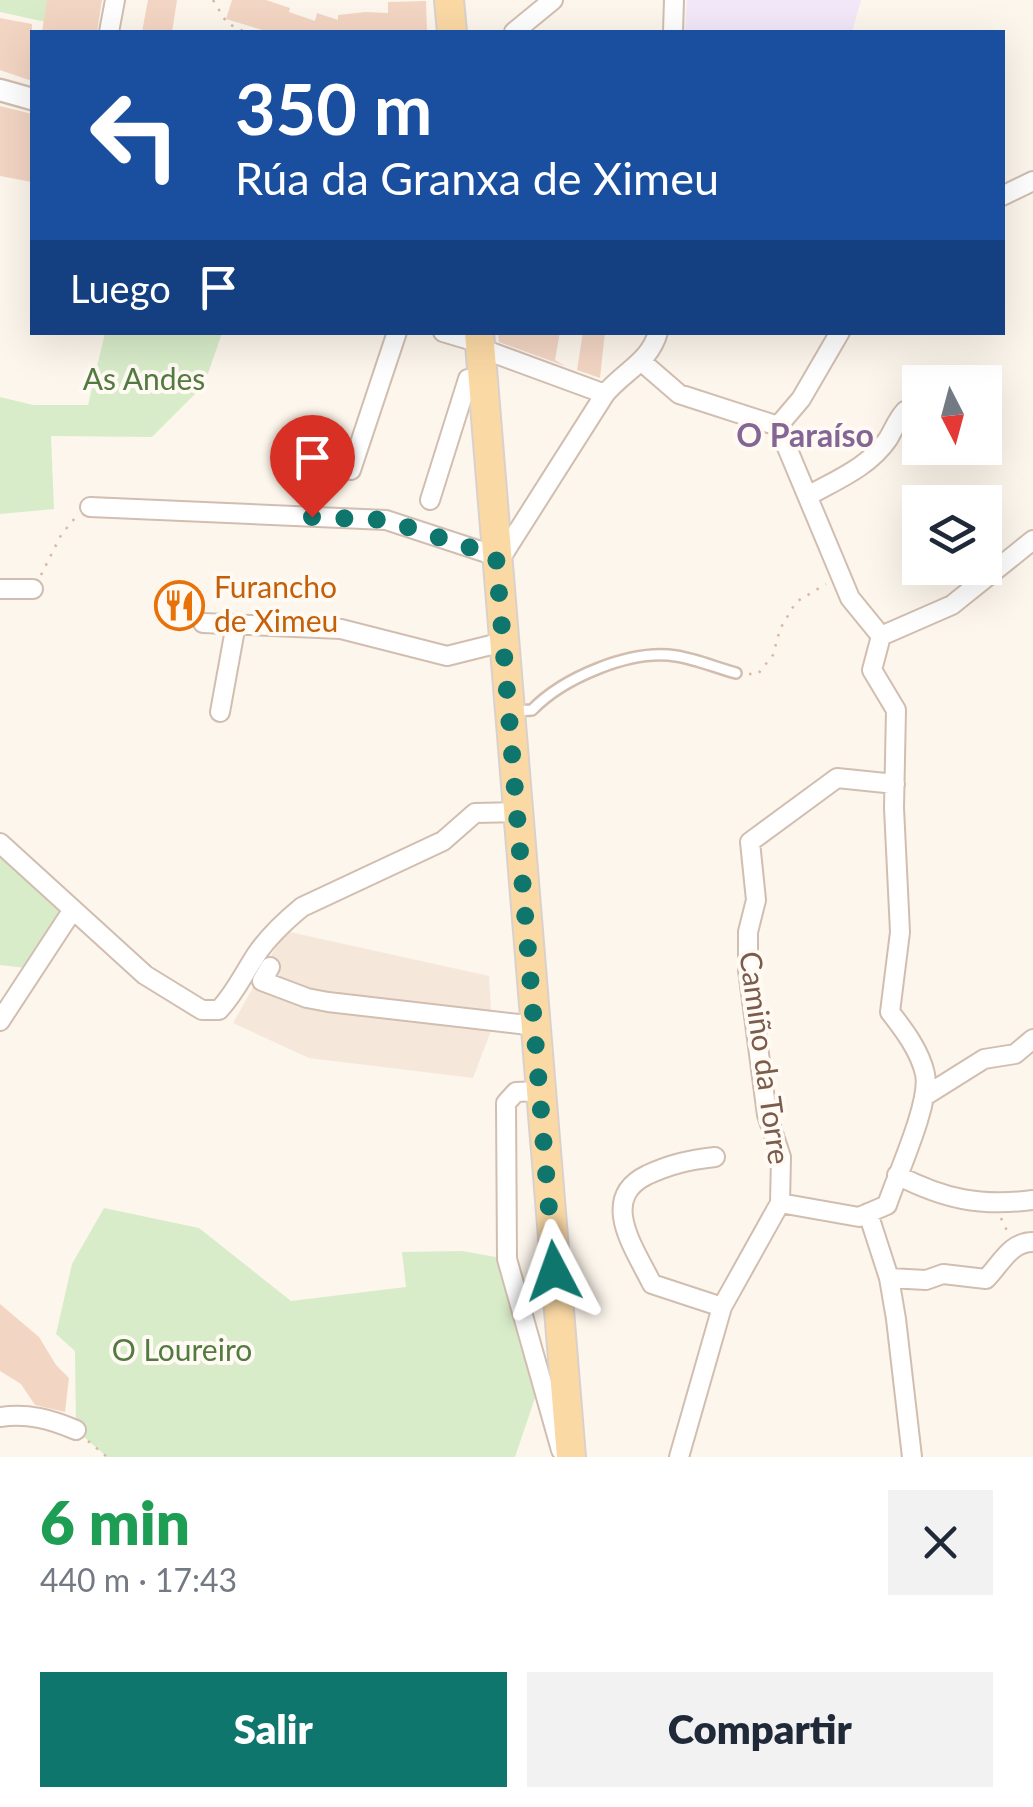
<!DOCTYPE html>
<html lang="es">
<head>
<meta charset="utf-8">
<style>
	:root { --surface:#fff; --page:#f2f2f3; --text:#1f2937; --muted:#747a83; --accent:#0f766e }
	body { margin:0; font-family:Lato,sans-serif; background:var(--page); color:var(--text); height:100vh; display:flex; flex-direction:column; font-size:38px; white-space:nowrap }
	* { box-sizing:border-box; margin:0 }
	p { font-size:32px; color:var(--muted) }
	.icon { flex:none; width:55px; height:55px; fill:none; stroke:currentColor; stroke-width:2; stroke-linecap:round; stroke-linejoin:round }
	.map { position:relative; height:1457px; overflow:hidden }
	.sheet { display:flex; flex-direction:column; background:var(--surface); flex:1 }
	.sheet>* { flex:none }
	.guide { position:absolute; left:30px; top:30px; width:975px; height:305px; border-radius:0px; box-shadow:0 10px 40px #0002; background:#1a4fa0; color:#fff; overflow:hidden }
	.needle { width:65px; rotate:174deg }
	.buttons { position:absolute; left:902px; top:365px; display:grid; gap:20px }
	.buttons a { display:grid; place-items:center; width:100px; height:100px; border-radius:0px; background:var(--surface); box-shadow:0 10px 40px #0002; font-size:50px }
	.pin { position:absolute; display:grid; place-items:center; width:85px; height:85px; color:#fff; margin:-102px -42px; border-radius:50% 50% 50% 0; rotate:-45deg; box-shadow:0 0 10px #0007 }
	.pin .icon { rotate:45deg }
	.me { position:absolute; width:110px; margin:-55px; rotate:356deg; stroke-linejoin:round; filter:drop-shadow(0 0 8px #0008) }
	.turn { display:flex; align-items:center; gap:35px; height:210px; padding:0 40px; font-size:45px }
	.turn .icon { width:130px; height:130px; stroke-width:2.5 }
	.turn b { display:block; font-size:70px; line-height:85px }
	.then { display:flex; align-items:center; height:95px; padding:0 40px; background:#0003; gap:20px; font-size:38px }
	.round { display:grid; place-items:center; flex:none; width:105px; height:105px; border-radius:0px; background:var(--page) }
	.overview { display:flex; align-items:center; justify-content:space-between; height:170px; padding:0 40px }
	h1 { font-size:60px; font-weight:800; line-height:75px; color:#1e9e55 }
	.primary-button { display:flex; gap:20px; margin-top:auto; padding:20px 40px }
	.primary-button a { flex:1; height:115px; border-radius:0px; background:var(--accent); color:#fff; font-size:40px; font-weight:800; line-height:115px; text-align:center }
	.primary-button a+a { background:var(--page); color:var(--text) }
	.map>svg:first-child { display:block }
	.residential { fill:#f5e8da }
	.education { fill:#f3e8fa }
	.green { fill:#d8ecc9 }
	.building { fill:#f3d5c3 }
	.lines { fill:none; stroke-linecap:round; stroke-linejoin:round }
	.service-casing { stroke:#d1beb0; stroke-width:14 }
	.minor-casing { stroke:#d1beb0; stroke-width:22 }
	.tertiary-casing { stroke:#d1beb0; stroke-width:25 }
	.primary-casing { stroke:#dad1cd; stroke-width:32 }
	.path { stroke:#d9b8a5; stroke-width:2.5; stroke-dasharray:2.5 8; stroke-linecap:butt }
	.service { stroke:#fff; stroke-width:9 }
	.minor { stroke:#fff; stroke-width:18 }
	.tertiary { stroke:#fff; stroke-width:20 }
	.primary { stroke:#fbd9a5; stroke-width:28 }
	.route { stroke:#0f766e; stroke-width:18; stroke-dasharray:0 32.4 }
	.labels { text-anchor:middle; stroke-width:8; stroke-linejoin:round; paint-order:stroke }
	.park-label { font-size:30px; fill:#537a41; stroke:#fffaf3 }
	.food-label { font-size:30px; fill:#c56008; stroke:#fffaf3; text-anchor:start }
	.street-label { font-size:30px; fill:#7a5c4d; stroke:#fffaf3 }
	.neighbourhood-label { font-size:32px; font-weight:bold; fill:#846695; stroke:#fffaf3 }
</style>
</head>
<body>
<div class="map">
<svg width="1033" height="1457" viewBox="0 0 1033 1457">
	<rect width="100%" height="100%" fill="#fdf6ec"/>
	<path class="residential" d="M285,931L489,976L492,1028L473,1078L309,1058L233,1023Z"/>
	<path class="education" d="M687,0H861L852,32H685Z"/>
	<path class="green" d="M0,0H50L46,22L0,12Z
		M105,333H222L204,385L152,437L51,436L54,509L0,514V397L33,405H88Z
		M0,843L72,911L34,969L0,965Z
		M104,1208L199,1228L291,1301L406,1287L402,1252L462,1251L507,1259L541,1380L515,1457H107L76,1430L75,1351L56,1334L72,1264Z"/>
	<path class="building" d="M47,0H102L97,32H42Z
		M148,0H177L172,32H142Z
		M232,0H266L290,8L289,12L315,21L317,13L338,20V15L365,12L388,13V2L426,1L427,32H269L226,19Z
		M0,18L32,24V81L0,70Z
		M0,106L32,114V182L0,176Z
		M498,332H560L555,360L565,366L499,342Z
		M583,332H605L600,378L577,370Z
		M0,1304L39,1337L56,1365L69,1378L65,1412L35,1405L21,1384L0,1371Z"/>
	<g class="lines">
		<defs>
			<path id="service" d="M516,711L532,710C563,678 630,649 676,656C696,659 717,668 736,673"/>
			<path id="minor" d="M109,32L115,0
				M514,32L553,0
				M673,32L674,0
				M1002,196L1033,181
				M443,332L480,343
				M480,348L605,394
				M642,362L679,394L778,426
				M778,426L850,598L881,636L872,670L896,710L894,808L900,932L890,1012C904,1030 920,1051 925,1074C931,1102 897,1175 887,1205L859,1217L780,1203
				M778,426L801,399L840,332
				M351,470L397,332
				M808,496C836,480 869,467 888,439C894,429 897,420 905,411
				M430,500L468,379L482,378
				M90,507L386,520L496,556
				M497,564L605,394C624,371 650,362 658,332
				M0,589H33
				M203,623L341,629L447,656L503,642
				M881,636L952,605L1033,540
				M220,712L236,624
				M0,843L145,975L202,1010H219C235,993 243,975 256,955C268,937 285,921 302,907L443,841L475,813L517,812
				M270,967L262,981L307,998L328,1002L536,1026
				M0,1021L72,911
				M541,1091L516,1092L506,1103L507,1259L561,1450
				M925,1096L984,1059L1015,1054L1033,1039
				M715,1157C689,1160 671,1164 647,1175C598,1199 635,1249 652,1284L722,1307
				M897,1175C944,1199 980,1207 1033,1200
				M868,1213L889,1278L896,1319L912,1457
				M889,1278L926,1280L943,1274L986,1279C1001,1264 1010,1242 1033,1242
				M0,1417C28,1413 50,1419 76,1430
				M679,1457L722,1307L780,1203L781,1157L767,1115L748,970V932L756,900L750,842L837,778L895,784"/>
			<path id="tertiary" d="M0,90L32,99"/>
			<path id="primary" d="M449,0L452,32
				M479,332L571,1457"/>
		</defs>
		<use href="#service" class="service-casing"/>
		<use href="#minor" class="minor-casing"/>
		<use href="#tertiary" class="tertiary-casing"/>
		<use href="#primary" class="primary-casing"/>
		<path class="path" d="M213,0L227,23L245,32
			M41,575L61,535L75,518
			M749,674H758L773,655L780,629L796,602L826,584
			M1001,1218L1008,1233
			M88,1441L107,1457"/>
		<use href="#service" class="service"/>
		<use href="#minor" class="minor"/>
		<use href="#tertiary" class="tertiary"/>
		<use href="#primary" class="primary"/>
	</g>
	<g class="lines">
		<path class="route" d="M312,517L386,520L496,556L554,1271"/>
	</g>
	<defs>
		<symbol id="restaurant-ring" viewBox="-11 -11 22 22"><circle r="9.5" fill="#fffaf3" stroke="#e8710a" stroke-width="1.5"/><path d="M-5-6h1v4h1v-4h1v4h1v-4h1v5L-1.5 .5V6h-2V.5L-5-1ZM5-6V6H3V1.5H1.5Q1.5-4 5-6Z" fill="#e8710a"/></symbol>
	</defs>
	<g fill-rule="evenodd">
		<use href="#restaurant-ring" x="152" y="578" width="55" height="55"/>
	</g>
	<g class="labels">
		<g class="park-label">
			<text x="144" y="390">As Andes</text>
			<text x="182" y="1361">O Loureiro</text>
		</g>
		<g class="food-label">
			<text x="214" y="598">Furancho<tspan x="214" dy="34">de Ximeu</tspan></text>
		</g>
		<g class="street-label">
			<text transform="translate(764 1058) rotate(82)" y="10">Camiño da Torre</text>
		</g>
		<g class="neighbourhood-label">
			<text x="805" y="447">O Paraíso</text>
		</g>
	</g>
</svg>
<div class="buttons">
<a><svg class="needle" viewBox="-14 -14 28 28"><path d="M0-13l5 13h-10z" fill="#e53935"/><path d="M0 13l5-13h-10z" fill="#747a83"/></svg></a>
<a><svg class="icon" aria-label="layers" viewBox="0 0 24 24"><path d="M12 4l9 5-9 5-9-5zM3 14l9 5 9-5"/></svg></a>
</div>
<div class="pin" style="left:312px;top:517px;background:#d93025"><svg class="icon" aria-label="arrive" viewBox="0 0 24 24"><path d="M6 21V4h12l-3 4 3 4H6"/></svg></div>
<svg class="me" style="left:554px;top:1271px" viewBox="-20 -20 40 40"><path d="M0-17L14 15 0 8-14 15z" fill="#0f766e" stroke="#fff" stroke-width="4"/></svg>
<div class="guide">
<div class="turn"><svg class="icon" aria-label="left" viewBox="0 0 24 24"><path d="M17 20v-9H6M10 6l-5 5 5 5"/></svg><div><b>350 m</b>Rúa da Granxa de Ximeu</div></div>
<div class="then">Luego<svg class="icon" aria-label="arrive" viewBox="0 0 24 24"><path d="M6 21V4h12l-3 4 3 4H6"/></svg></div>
</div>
</div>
<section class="sheet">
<div class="overview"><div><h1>6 min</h1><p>440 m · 17:43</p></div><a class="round"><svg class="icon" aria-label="close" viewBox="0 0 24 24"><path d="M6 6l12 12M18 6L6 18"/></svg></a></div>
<div class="primary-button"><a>Salir</a><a>Compartir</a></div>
</section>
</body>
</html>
